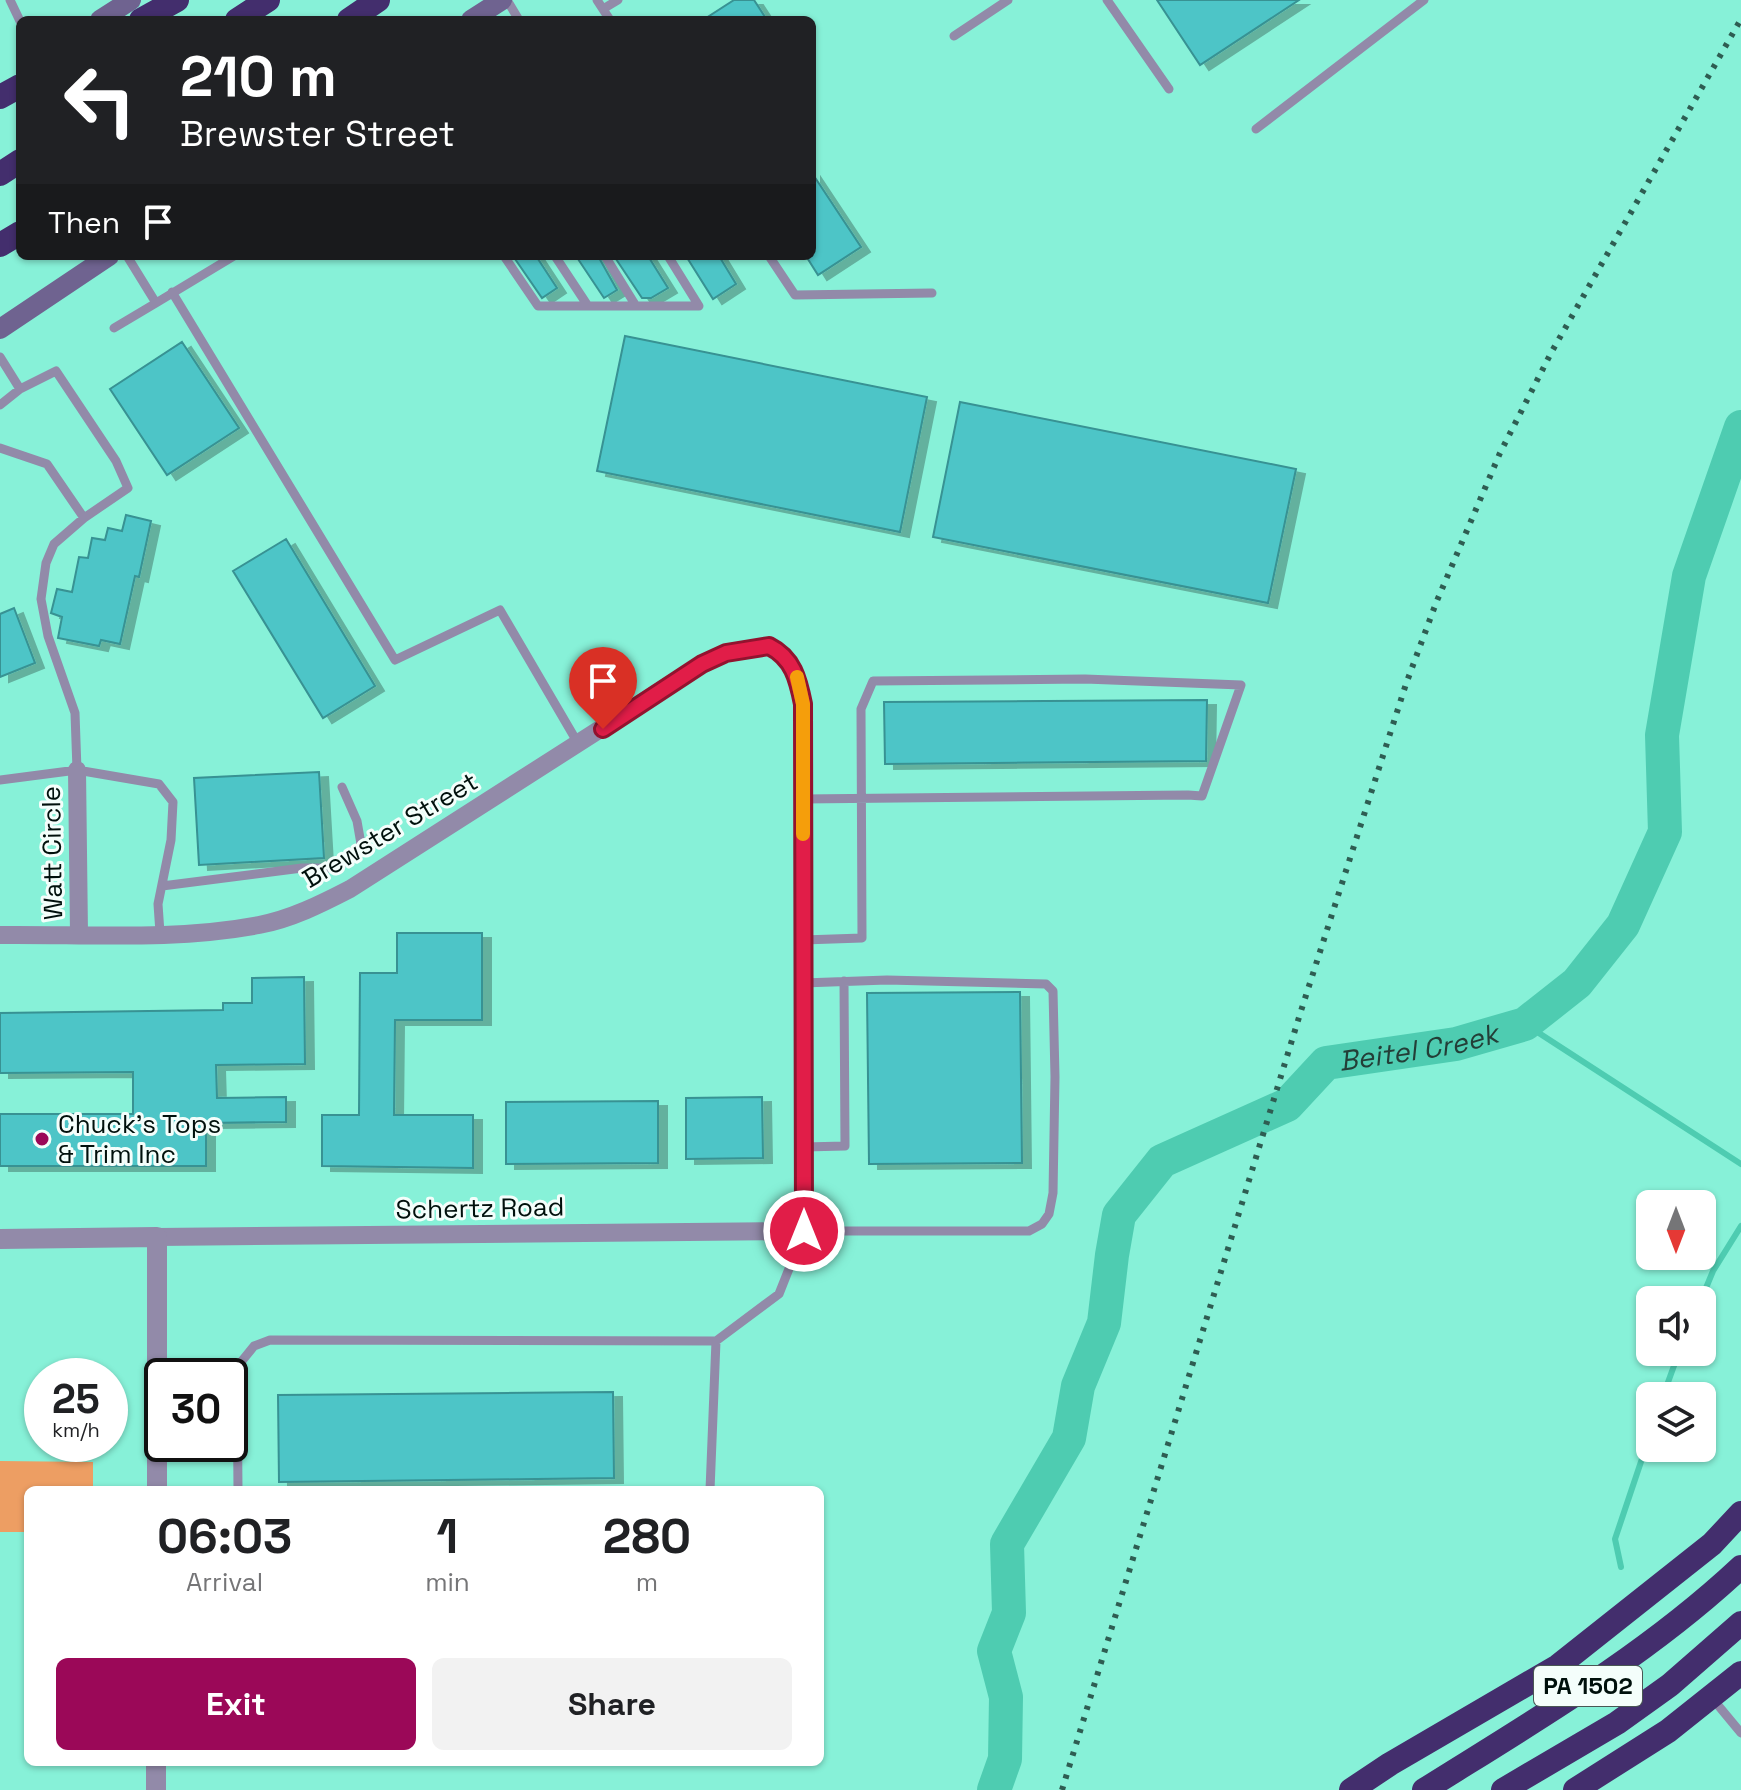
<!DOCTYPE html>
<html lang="en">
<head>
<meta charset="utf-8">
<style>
	:root { --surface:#fff; --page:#f2f2f2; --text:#202124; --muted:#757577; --accent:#9b0858 }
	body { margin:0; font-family:"Space Grotesk",sans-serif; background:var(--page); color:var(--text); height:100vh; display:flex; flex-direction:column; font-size:30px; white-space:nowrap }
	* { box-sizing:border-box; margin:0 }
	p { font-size:26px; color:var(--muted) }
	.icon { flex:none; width:44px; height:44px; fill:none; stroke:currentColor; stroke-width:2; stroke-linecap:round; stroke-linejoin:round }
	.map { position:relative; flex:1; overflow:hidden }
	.side { position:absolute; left:24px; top:1486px; width:800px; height:280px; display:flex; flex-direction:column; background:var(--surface); border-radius:12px; box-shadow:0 2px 6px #0004 }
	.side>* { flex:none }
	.banner { position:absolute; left:16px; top:16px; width:800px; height:244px; border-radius:12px; box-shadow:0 2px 6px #0004; background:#202124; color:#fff; overflow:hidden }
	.needle { width:52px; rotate:180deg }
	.tools { position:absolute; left:1636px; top:1190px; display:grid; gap:16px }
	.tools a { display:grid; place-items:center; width:80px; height:80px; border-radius:12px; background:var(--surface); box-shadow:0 2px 6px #0004; font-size:40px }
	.speed { position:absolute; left:24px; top:1358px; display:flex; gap:16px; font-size:40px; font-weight:700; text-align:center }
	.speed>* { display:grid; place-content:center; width:104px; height:104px; border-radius:50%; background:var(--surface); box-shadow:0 2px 6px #0004; line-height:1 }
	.speed small { font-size:20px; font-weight:400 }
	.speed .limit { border:4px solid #111; border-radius:12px; background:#fff; color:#111 }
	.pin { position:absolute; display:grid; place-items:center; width:68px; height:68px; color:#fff; margin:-82px -34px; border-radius:50% 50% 50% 0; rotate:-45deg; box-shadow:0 0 8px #0007 }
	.pin .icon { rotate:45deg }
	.me { position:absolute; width:88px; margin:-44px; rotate:0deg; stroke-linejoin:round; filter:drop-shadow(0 0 6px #0008) }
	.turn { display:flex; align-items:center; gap:28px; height:168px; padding:0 32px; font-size:36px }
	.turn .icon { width:104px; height:104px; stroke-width:2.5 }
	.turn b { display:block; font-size:56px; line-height:68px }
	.then { display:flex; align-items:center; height:76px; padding:0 32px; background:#0003; gap:16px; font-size:30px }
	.eta { display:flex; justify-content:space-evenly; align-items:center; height:136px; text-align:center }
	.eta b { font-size:48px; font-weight:800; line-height:56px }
	.cta { display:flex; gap:16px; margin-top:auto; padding:16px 32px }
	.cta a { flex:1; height:92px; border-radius:12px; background:var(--accent); color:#fff; font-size:32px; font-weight:800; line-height:92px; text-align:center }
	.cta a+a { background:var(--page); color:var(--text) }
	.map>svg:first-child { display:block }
	.green { fill:#ed9e63 }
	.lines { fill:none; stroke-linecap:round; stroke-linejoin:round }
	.stream { stroke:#4eccb1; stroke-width:6 }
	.river { stroke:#4eccb1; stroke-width:34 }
	.building { fill:#4dc5c7; stroke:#379293; stroke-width:2; filter:url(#shadow) }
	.service { stroke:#928aa9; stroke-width:9 }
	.minor { stroke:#928aa9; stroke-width:18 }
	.tertiary { stroke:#928aa9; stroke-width:20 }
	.secondary { stroke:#6f6390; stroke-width:20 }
	.motorway { stroke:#432e6d; stroke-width:24 }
	.rail { stroke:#2e5d52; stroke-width:6; stroke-dasharray:4 8; stroke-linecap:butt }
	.route-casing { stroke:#92132f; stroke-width:20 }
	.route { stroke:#e11d48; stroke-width:14 }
	.slow { stroke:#f59e0b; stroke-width:14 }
	.poi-dot { fill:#9b0858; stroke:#f4fefb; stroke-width:3 }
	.labels { text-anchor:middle; stroke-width:6; stroke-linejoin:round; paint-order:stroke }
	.shield { fill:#f4fefb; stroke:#495754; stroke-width:2 }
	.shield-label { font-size:24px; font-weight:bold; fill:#00100c }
	.street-label { font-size:26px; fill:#00100c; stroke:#f4fefb }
	.poi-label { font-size:26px; fill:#00100c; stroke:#f4fefb; text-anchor:start }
	.water-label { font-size:28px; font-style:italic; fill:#233e37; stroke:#f4fefb }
</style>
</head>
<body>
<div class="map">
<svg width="1741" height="1790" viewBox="0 0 1741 1790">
	<defs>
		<filter id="shadow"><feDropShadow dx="9" dy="5" stdDeviation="0" flood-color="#0004"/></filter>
	</defs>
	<rect width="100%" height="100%" fill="#87f1d8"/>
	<path class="green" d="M0,1461L93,1462V1490H28V1532H0Z"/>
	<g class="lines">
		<path class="stream" d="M1525,1024L1741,1164
			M1701,1300L1713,1271L1741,1226
			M1663,1396L1679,1352
			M1621,1567L1615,1539L1650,1435"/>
		<path class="river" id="s1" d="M994,1790L1005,1759L1006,1697L994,1651L1009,1613L1007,1544L1069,1438L1078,1386L1104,1323L1112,1255L1119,1215L1162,1161L1287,1105L1326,1063L1456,1044L1525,1024L1577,983L1623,925L1665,832L1662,735L1689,576L1741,427"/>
	</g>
	<path class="building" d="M734,0H754L767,20H703Z
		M1157,0H1299L1200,65Z
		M812,173L861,247L818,275L806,256H812Z
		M513,256H536L557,288L542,298Z
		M576,256H598L617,290L604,298Z
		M614,256H648L668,288L651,298H642Z
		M686,256H719L736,284L713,299Z
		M625,336L927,397L900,532L597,471Z
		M182,342L239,428L167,475L110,389Z
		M960,402L1296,469L1268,603L933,537Z
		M126,515L151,521L139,577L135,576L120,644L101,640L99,646L58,638L62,617L51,613L57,589L72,592L79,557L88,558L92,538L105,540L108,528L122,531Z
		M286,539L375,686L323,718L233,571Z
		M14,608L35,663L0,677V614Z
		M1207,700L1206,761L885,764L884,702Z
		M319,772L324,858L199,865L194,778Z
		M397,933H482V1020H395L394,1115H473V1168L322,1166V1115H359L360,973H397Z
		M304,977L305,1064L216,1065L217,1098L286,1097V1122L206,1123V1166H0V1114H133V1072L0,1073V1013L223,1010V1003H252V978Z
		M1020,992L1022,1163L869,1164L867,993Z
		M762,1097L763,1158L686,1159V1098Z
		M658,1101V1163L506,1164V1102Z
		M613,1392L614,1478L279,1482L278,1395Z"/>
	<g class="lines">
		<path class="service" d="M10,0L20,21
			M507,0L519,20
			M597,0L610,20
			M1107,0L1169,89
			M603,9L618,0
			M954,36L1008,0
			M1256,129L1424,0
			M127,256L156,303L234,256
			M504,256L538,306H699L668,256
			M555,256L588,306
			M605,256L636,306
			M769,256L795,295L932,293
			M172,292L395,660L500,610L579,745
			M114,328L156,303
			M0,357L20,389L56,371L116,461L128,488L84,518L47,464L0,448
			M0,405L20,389
			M77,770L75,713L48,636L41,599L46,563L54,544L84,518
			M0,780L77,770L159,784L173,802L171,840L158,904L160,933
			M803,799L1188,795L1202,796L1241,685L1085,679L873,681L861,709L862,938L803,940
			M162,886L302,868H336L354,856L361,844L357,821L342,787
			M804,1147L845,1146L844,981
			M238,1490L237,1367L254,1346L270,1340L716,1341L779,1294L804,1231H1029L1042,1224L1049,1214L1053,1193L1055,1077L1053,991L1046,984L887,980L803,983
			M710,1490L716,1341
			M1712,1698L1741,1733"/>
		<path class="minor" d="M77,770L79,934
			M0,935C85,934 175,941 259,925C291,919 321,904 350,889L702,664L726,653L769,646C793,658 798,679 803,704L804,1231L157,1237"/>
		<path class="tertiary" d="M0,1239L157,1237V1490
			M156,1790V1762"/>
		<path class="secondary" d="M100,20L131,0
			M471,20L502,0
			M0,329L109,256"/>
		<path class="motorway" d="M141,20L177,0
			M237,20L268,0
			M349,20L378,0
			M0,97L20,86
			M0,174L20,161
			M0,245L20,233
			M1351,1790L1390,1764L1558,1666L1712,1544L1741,1513
			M1424,1790C1534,1721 1646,1656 1741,1567
			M1503,1790L1617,1723L1670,1685L1741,1623
			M1575,1790L1668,1731L1741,1673"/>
		<path class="rail" d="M1062,1790L1300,1014L1406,684L1436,603L1500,453L1551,353L1741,19"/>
	</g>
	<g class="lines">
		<defs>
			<path id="route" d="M603,729L702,664L726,653L769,646C793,658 798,679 803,704L804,1231"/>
		</defs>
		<use href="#route" class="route-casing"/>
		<use href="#route" class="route"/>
		<path class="slow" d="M797,677L803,704V834"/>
	</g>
	<circle class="poi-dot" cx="42" cy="1139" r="8"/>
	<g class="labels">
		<rect class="shield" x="1534" y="1666" width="108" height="40" rx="6"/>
		<g class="shield-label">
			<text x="1588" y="1694">PA 1502</text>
		</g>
		<g class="street-label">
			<text transform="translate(390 830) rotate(-31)" y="9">Brewster Street</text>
			<text transform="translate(52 853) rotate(-91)" y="9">Watt Circle</text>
			<text transform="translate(480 1208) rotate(-1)" y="9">Schertz Road</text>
		</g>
		<g class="poi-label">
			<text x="58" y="1133">Chuck's Tops<tspan x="58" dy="30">&amp; Trim Inc</tspan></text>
		</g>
		<g class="water-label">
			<text dy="10" stroke="none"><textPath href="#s1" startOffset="962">Beitel Creek</textPath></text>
		</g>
	</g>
</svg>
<div class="tools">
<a><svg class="needle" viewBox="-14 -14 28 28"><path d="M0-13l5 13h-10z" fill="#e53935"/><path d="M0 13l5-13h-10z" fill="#757577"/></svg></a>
<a><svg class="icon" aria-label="sound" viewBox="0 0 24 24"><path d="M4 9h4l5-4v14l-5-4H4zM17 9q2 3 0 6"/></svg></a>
<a><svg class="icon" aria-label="layers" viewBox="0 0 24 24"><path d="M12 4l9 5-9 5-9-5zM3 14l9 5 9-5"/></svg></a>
</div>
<div class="speed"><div>25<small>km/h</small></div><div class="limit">30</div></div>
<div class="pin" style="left:603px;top:729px;background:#d93025"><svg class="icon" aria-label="arrive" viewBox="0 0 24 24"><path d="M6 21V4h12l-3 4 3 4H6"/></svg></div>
<svg class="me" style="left:804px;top:1231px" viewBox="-20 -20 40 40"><circle r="17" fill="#e11d48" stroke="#fff" stroke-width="3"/><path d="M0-11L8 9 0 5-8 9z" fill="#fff"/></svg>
<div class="banner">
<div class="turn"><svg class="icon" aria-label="left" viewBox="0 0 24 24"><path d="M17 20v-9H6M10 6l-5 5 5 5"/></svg><div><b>210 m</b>Brewster Street</div></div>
<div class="then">Then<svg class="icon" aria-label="arrive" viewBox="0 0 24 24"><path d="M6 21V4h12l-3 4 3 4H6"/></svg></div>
</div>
<section class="side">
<div class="eta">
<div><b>06:03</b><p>Arrival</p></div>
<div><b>1</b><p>min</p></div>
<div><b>280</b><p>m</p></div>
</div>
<div class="cta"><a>Exit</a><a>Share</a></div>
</section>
</div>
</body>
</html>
